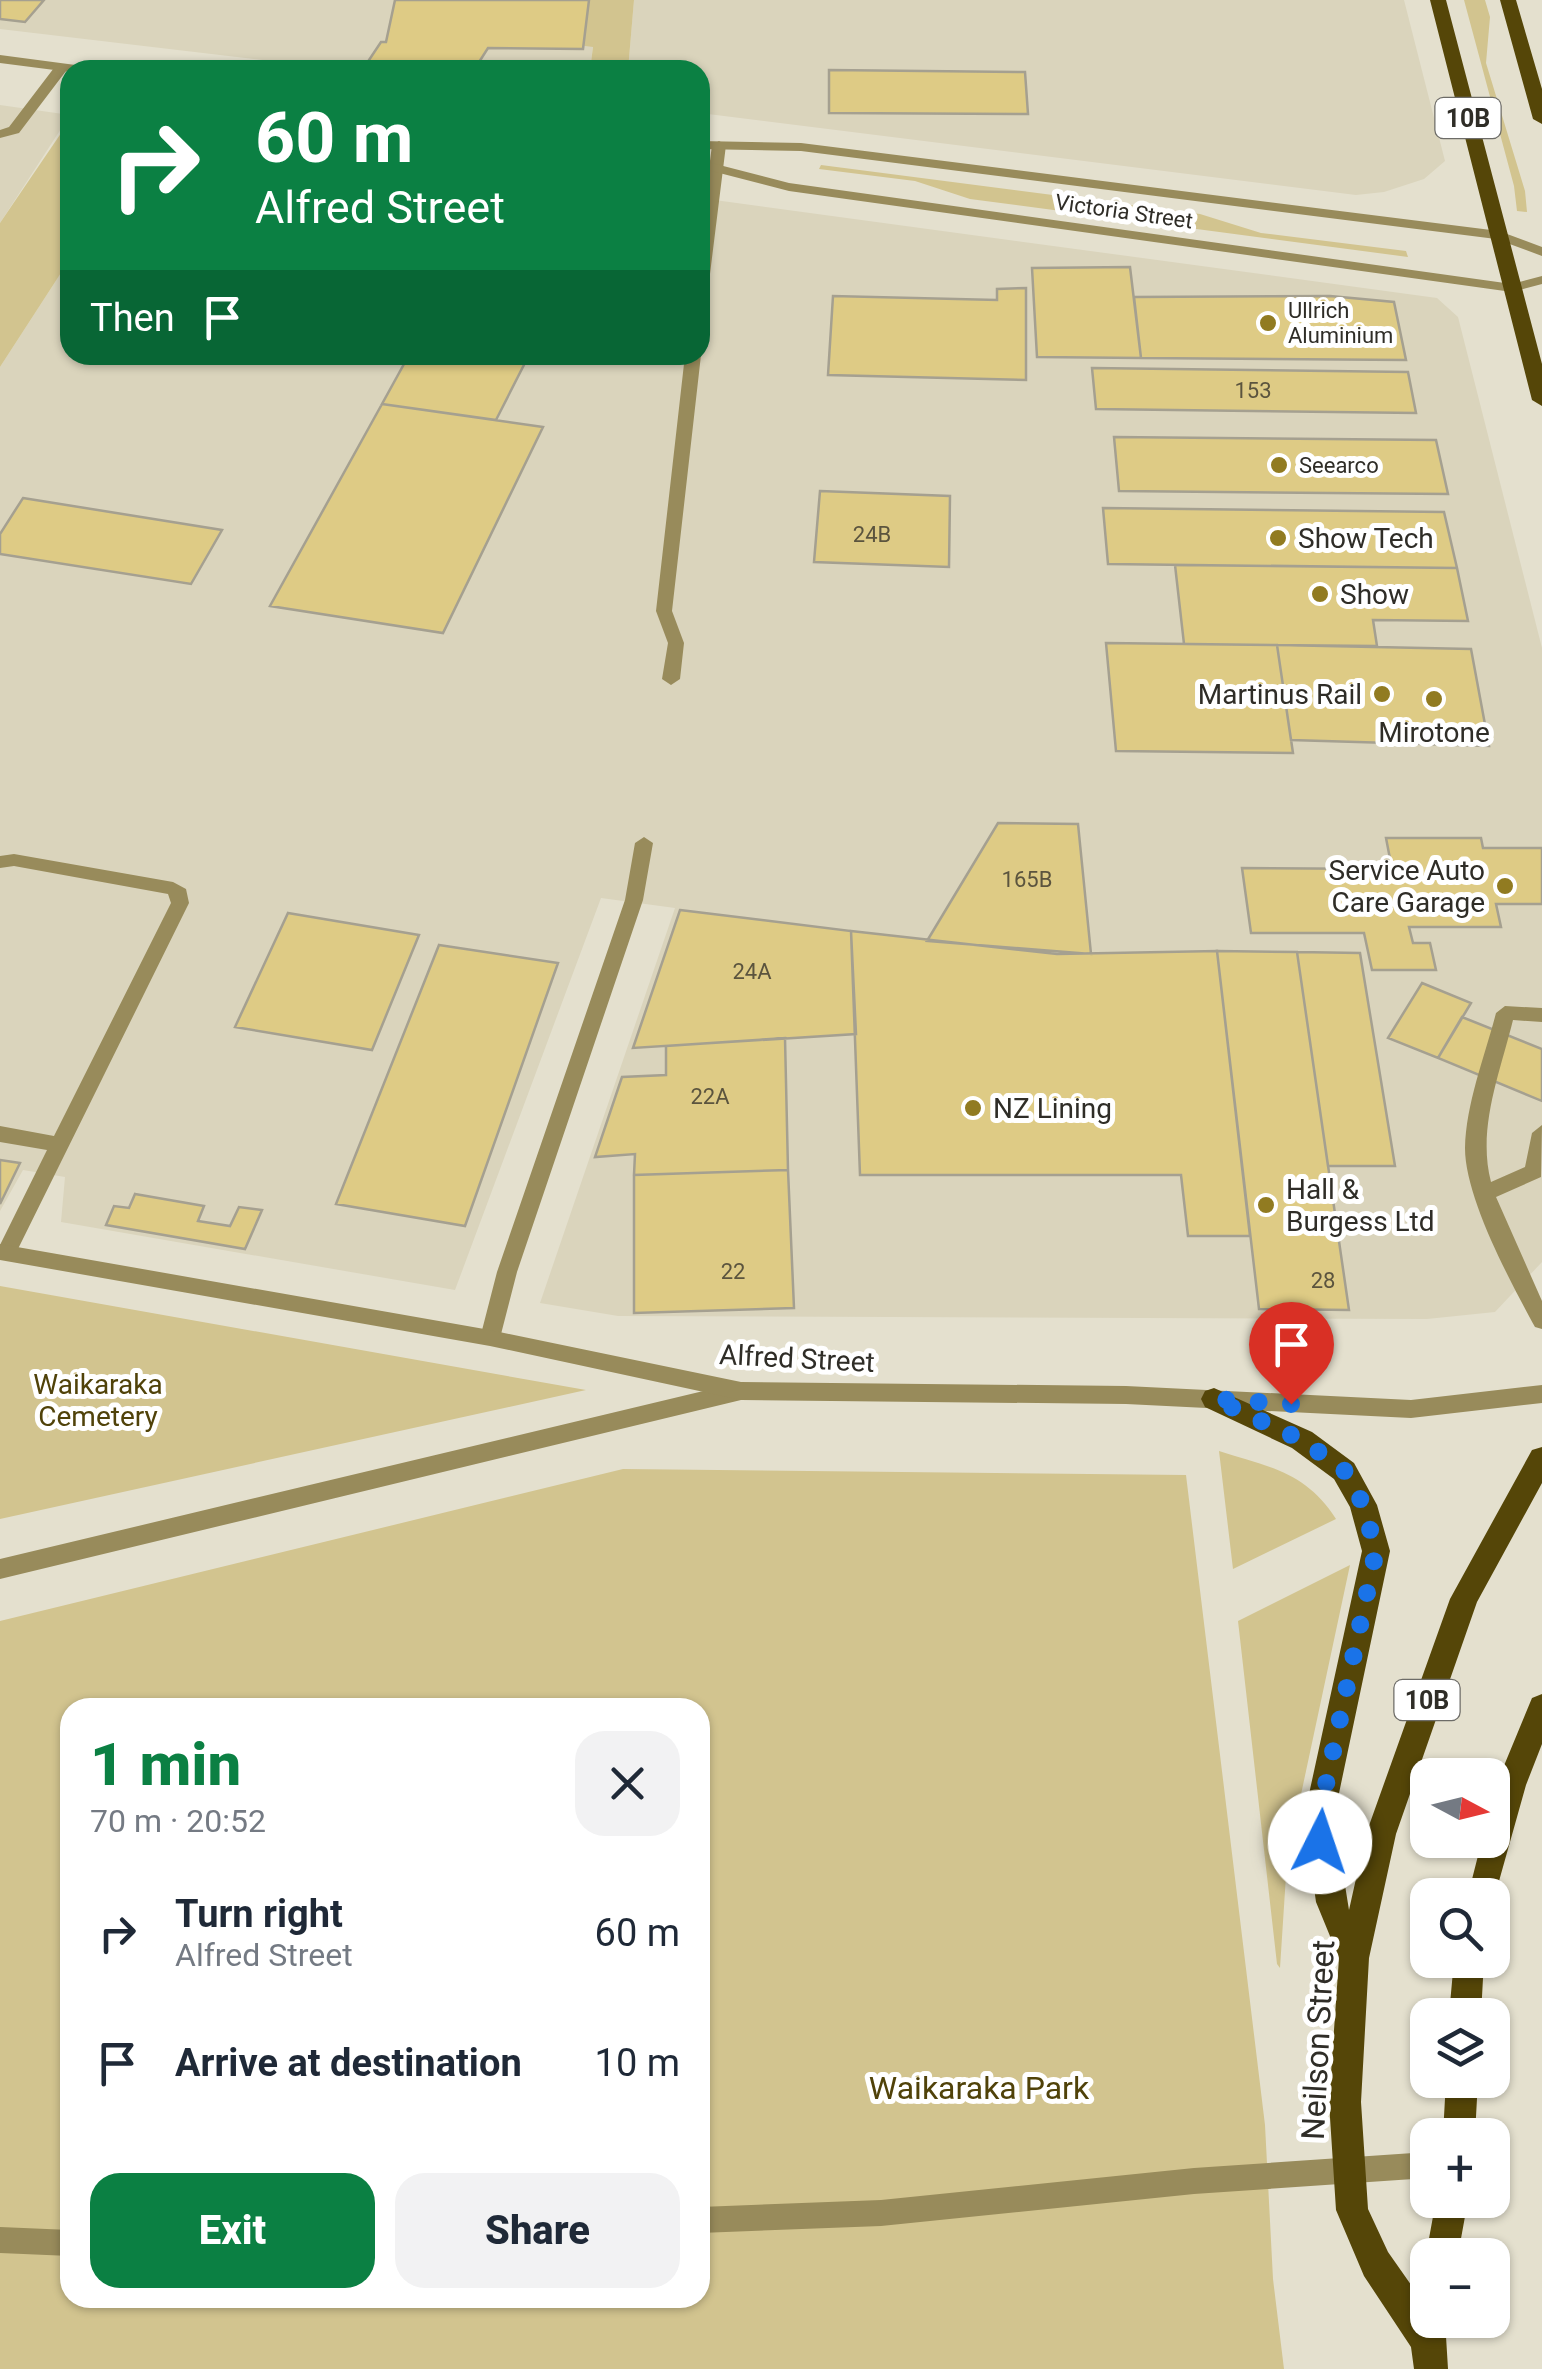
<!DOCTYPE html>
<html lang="en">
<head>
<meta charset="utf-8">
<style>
	:root { --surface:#fff; --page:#f2f2f3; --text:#1f2937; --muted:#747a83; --accent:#0b8043 }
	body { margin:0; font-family:Roboto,sans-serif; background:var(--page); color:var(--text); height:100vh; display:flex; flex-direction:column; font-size:38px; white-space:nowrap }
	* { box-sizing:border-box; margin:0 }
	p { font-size:32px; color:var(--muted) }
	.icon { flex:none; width:55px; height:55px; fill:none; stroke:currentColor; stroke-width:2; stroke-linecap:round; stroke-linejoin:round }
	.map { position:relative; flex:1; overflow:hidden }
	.details { position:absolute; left:60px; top:1698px; width:650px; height:610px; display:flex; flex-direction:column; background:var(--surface); border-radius:30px; box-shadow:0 2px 8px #0004 }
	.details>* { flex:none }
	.hud { position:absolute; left:60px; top:60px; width:650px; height:305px; border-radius:30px; box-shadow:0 2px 8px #0004; background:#0b8043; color:#fff; overflow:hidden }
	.needle { width:65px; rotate:97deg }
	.buttons { position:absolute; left:1410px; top:1758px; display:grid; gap:20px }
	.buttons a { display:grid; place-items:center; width:100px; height:100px; border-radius:20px; background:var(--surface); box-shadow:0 2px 8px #0004; font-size:50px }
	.pin { position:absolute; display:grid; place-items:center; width:85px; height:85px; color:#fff; margin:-102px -42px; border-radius:50% 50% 50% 0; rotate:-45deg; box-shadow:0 0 10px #0007 }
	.pin .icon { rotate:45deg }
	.me { position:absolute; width:110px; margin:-55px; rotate:4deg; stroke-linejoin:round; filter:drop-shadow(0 0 8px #0008) }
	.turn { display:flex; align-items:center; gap:35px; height:210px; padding:0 30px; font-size:45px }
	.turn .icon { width:130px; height:130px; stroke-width:2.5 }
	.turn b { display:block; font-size:70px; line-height:85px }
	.then { display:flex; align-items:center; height:95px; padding:0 30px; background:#0003; gap:20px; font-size:38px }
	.round { display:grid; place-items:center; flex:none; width:105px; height:105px; border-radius:30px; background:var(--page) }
	.headline { display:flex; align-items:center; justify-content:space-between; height:170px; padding:0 30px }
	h1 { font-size:60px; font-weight:800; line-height:75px; color:var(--accent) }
	.action { display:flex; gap:20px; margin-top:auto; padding:20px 30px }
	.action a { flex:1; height:115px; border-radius:30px; background:var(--accent); color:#fff; font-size:40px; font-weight:800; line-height:115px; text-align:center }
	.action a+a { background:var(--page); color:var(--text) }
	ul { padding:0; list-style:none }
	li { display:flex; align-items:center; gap:30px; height:130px; padding:0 30px }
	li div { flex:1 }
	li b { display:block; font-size:38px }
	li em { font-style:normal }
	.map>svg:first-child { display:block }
	.built { fill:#dad4bc }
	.green { fill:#d2c48f; fill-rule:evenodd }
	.building { fill:#decb85; stroke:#a5a090; stroke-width:2.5 }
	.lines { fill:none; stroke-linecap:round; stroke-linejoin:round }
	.lane { fill:#988b5b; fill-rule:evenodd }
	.street { fill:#988b5b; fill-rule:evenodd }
	.primary { fill:#554608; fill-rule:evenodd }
	.route { stroke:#1a73e8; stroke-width:18; stroke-dasharray:0 32.4 }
	.poi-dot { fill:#917b21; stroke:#fff; stroke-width:4 }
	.labels { text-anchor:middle; stroke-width:10; stroke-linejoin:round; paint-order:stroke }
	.far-street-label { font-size:22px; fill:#2f2d27; stroke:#fff }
	.far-poi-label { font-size:22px; fill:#2f2d27; stroke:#fff; text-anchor:start }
	.number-label { font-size:22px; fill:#5b543e }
	.shield { fill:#fff; stroke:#6d6c68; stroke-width:2.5 }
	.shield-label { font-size:25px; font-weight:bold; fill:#2f2d27 }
	.poi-label { font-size:28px; fill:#2f2d27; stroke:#fff; text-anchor:start }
	.street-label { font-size:28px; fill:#2f2d27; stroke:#fff }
	.park-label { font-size:28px; fill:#504209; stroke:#fff }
	.near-street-label { font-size:32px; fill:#2f2d27; stroke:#fff }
	.near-park-label { font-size:32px; fill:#504209; stroke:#fff }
</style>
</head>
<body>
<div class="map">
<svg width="1542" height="2369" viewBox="0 0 1542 2369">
	<rect width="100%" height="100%" fill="#e4e0ce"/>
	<path class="built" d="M0,0H584L579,45L593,46L590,70H348L0,29Z
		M634,0H1404L1445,161L1424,179L1384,192L1356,195L700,113V70H628Z
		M0,105L70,115L0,223Z
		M700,198L1437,298L1458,317L1542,648V1262L1495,1312L1427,1319L618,1316L540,1303L675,908L601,898L455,1290L61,1222L65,1177L23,1170L0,1211V367L70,259V355H700Z"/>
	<path class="green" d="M584,0H634L628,70H590L593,47L578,45Z
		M1464,0H1485L1490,17L1486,63L1525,191L1527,212L1517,211L1514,186Z
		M70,120V259L0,367V223Z
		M821,165L1200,214L1261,233L1406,251L1408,257L970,199L915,181L819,169Z
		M0,1286L586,1390L0,1519Z
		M1219,1451C1269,1467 1306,1472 1336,1519L1233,1569Z
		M623,1469L1186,1475L1265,2125L1273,2279L1284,2369H0V1621ZM70,1708H700V2298H70Z
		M1350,1565L1287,1860L1280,1968L1277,1964L1238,1621Z"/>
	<path class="building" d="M0,0H44L25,22L0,19Z
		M395,0H589L583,49L488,48L474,70L363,69L381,42H386Z
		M829,70L1025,72L1028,114L829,113Z
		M1130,267L1141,358L1037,357L1032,268Z
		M1026,288V380L828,375L833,296L997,300V289Z
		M1330,296L1394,302L1406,360L1141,358L1134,297Z
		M409,355H529L496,420L382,404Z
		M1092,368L1408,372L1416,413L1096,409Z
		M382,404L543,427L443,633L270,606Z
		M1114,437L1436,440L1448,494L1119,491Z
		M820,491L950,496L949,567L814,562Z
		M23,498L222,530L191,584L0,554V534Z
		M1103,508L1444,512L1457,568L1108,564Z
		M1175,565L1457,568L1468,621L1373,620L1377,646L1184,644Z
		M1106,643L1277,645L1293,753L1116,751Z
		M1277,645L1471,649L1489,746L1291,740Z
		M998,823L1078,824L1091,954L927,941Z
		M1386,838H1481L1483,848H1542V904H1496L1501,927H1409L1413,943H1430L1436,970H1372L1364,933H1251L1242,868L1392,869Z
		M680,910L851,931L856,1034L633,1048Z
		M288,913L419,935L372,1050L235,1027Z
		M851,931L1057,954L1217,951L1250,1236H1188L1181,1175H860Z
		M439,945L558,963L465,1226L336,1204Z
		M1217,951L1297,952L1349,1310L1259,1309Z
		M1297,952L1360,953L1395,1166H1328Z
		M1422,983L1471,1003L1438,1058L1388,1038Z
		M1462,1017L1542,1049V1101L1438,1058Z
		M785,1038L788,1170L634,1175L635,1154L595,1157L622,1077L666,1075V1046Z
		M0,1160L20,1163L0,1204Z
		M788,1170L794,1308L634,1313V1175Z
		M135,1194L204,1206L198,1221L230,1226L239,1207L262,1210L245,1249L106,1225L114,1206L129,1208Z"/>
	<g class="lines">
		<path class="lane" d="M57,64L69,67L19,133L0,138V130L9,127Z
			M719,141L726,145L707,298L700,302V240L712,145Z
			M700,354L701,355L672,611L684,643L680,679L671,685L662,679L668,643L656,611L685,355Z
			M644,837L653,843L643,900L517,1272L500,1338L497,1344H483L480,1338L497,1272L625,900L635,843Z
			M14,854L173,882L186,889L189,903L16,1253L13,1259H0V1245L47,1150L0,1142V1126L54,1136L171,903L168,894L14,866L0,868V856Z
			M1505,1006L1542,1008V1022L1513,1020C1500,1073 1477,1128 1491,1182L1525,1167L1532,1133L1542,1125L1541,1177L1496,1197L1542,1301V1329L1535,1327C1511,1283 1465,1198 1465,1148C1466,1103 1485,1056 1496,1013Z
			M741,1382L749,1385L752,1391L749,1397L741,1400L0,1579V1559Z
			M1428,2152V2178L1194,2194L881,2226L700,2233V2207L881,2200L1194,2168Z
			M0,2227L70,2230V2256L0,2253Z"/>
		<path class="street" d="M0,55L83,66L90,70L70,72L0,63Z
			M700,141L801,143L1499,231L1542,247V256L1496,239L801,151L700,149Z
			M700,160L789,183L1512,284L1542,276V284L1512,292L789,191L700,168Z
			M0,1244L490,1330L741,1382L1126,1386L1411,1400L1542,1385V1403L1411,1418L1126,1404L741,1400L490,1346L0,1260Z"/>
		<path class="primary" d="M1430,0H1446L1542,364V406L1532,400Z
			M1500,0H1516L1542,89V124L1533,119Z
			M1214,1388L1312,1432L1354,1463L1377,1505L1390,1551L1334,1817L1349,1910L1366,1834L1450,1599L1532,1450L1542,1447V1483L1477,1602L1396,1834L1369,1958L1361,2102L1368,2209L1388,2252L1428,2309V2320H1445L1448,2369H1414L1411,2347L1364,2276L1336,2210L1329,2102L1339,1958L1316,1902L1304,1817L1362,1551L1350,1507L1334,1479L1292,1448L1205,1407L1201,1399L1205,1391Z
			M1542,1694V1744L1526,1785L1492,1906V1895H1468L1482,1840H1492L1496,1785L1532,1698Z
			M1454,1960H1484L1481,2015H1449Z
			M1446,2080H1478L1475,2135H1443Z
			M1436,2200H1468L1458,2255H1428V2260L1426,2255Z"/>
	</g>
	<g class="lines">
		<path class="route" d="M1291,1404L1214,1399L1302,1440L1344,1470L1363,1504L1376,1551L1319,1817L1320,1842"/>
	</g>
	<g class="poi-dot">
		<circle cx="1268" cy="323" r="10"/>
		<circle cx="1279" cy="465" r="10"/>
		<circle cx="1278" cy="538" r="10"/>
		<circle cx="1320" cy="594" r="10"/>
		<circle cx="1382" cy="694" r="10"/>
		<circle cx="1434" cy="699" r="10"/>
		<circle cx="1505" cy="886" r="10"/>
		<circle cx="973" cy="1108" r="10"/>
		<circle cx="1266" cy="1205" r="10"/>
	</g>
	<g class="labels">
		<g class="far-street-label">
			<text transform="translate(1124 211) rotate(8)" y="8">Victoria Street</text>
		</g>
		<g class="far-poi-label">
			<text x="1288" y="318">Ullrich<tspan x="1288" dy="25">Aluminium</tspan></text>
			<text x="1299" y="473">Seearco</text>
		</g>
		<g class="number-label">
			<text x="1253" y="398">153</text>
			<text x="872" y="542">24B</text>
			<text x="1027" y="887">165B</text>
			<text x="752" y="979">24A</text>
			<text x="710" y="1104">22A</text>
			<text x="733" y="1279">22</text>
			<text x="1323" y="1288">28</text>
		</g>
		<g class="shield">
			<rect x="1435.5" y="98" width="65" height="40" rx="8"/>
			<rect x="1394.5" y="1680" width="65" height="40" rx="8"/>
		</g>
		<g class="shield-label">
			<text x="1468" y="127">10B</text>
			<text x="1427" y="1709">10B</text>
		</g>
		<g class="poi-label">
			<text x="1298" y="548">Show Tech</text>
			<text x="1340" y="604">Show</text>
			<text x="1362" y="704" text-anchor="end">Martinus Rail</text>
			<text x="1434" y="742" text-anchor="middle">Mirotone</text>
			<text x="1485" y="880" text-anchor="end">Service Auto<tspan x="1485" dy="32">Care Garage</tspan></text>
			<text x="993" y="1118">NZ Lining</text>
			<text x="1286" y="1199">Hall &amp;<tspan x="1286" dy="32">Burgess Ltd</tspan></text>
		</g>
		<g class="street-label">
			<text transform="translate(797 1358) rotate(3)" y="10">Alfred Street</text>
		</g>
		<g class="park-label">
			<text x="98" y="1394">Waikaraka<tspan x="98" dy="32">Cemetery</tspan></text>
		</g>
		<g class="near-street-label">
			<text transform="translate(1318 2040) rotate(-87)" y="11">Neilson Street</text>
		</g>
		<g class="near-park-label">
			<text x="979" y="2099">Waikaraka Park</text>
		</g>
	</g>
</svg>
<div class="buttons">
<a><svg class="needle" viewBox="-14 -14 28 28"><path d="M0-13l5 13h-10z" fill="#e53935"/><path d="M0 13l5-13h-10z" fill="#747a83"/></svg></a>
<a><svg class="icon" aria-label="search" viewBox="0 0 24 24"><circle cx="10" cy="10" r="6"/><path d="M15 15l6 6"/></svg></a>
<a><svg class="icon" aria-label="layers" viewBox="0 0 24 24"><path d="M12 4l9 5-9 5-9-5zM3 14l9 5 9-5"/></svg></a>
<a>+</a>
<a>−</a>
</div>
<div class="pin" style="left:1291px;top:1404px;background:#d93025"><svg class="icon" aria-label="arrive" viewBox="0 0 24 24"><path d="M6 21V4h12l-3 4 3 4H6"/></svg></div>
<svg class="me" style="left:1320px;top:1842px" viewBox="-20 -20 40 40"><circle r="19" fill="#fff"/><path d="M0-13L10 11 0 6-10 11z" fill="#1a73e8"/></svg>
<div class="hud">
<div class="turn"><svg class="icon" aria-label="right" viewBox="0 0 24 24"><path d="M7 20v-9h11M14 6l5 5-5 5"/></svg><div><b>60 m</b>Alfred Street</div></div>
<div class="then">Then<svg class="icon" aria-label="arrive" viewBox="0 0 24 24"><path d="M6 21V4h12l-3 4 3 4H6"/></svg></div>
</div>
<section class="details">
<div class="headline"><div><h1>1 min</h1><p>70 m · 20:52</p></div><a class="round"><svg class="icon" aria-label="close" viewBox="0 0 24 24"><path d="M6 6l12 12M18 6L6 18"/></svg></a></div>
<ul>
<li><svg class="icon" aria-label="right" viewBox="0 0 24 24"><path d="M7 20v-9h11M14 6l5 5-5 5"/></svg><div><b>Turn right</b><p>Alfred Street</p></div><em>60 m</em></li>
<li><svg class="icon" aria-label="arrive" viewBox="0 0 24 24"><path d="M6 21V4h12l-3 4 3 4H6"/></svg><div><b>Arrive at destination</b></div><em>10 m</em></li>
</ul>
<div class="action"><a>Exit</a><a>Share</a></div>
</section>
</div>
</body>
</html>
